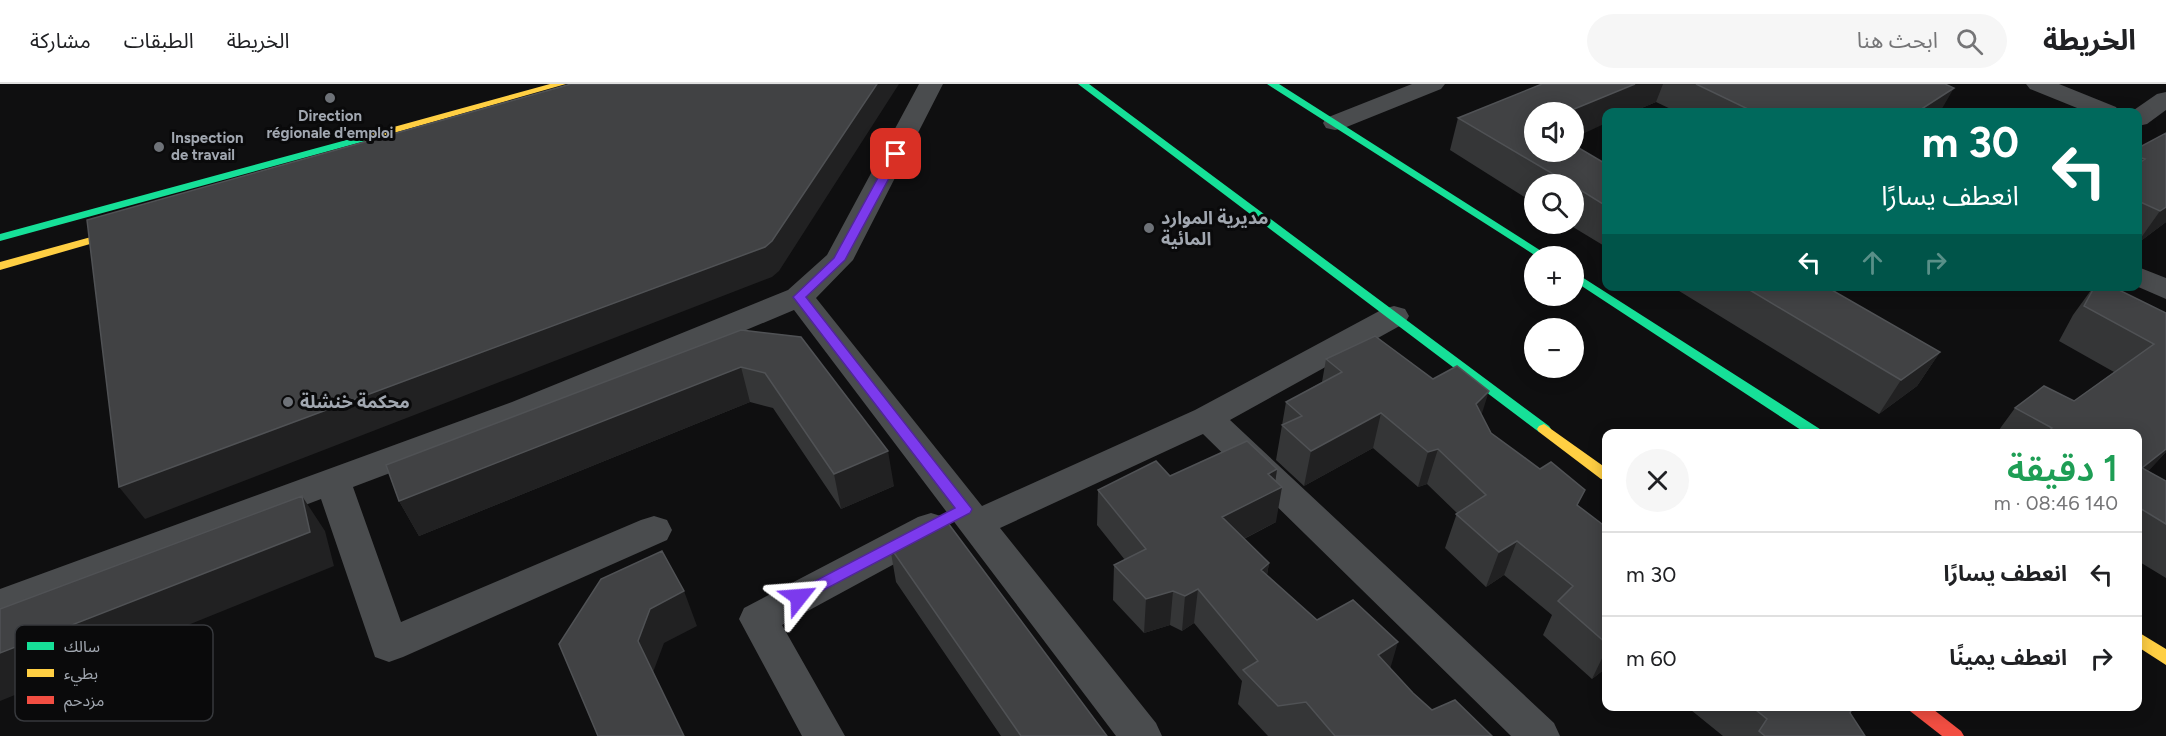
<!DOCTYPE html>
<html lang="ar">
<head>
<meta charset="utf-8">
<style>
	:root { --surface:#fff; --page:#f6f6f6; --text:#202124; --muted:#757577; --line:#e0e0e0 }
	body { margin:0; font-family:Figtree,"Noto Sans Arabic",sans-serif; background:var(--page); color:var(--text); direction:rtl; height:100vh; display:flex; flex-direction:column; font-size:22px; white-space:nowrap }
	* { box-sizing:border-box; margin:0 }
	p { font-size:20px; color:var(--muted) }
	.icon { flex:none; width:33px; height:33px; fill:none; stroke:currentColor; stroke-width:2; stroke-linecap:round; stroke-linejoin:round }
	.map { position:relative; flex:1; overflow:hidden; direction:ltr }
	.side { position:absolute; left:1602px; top:345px; width:540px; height:282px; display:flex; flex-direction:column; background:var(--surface); border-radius:12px; box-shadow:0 3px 15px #0003; direction:rtl }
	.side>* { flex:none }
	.top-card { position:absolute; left:1602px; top:24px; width:540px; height:183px; border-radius:12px; box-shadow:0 3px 15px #0003; direction:rtl; background:#00695c; color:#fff; overflow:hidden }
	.tools { position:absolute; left:1524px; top:18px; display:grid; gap:12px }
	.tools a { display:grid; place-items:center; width:60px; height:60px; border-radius:50%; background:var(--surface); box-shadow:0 3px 15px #0003; font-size:30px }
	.pin { position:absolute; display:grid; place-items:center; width:51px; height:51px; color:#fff; margin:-26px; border-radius:12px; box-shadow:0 3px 9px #0006 }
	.me { position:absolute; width:66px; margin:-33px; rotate:62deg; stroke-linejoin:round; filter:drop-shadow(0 0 4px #0008) }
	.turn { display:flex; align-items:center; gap:21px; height:126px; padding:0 24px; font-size:27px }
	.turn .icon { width:78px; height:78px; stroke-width:2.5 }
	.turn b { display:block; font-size:42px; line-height:51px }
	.lanes { display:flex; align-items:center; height:57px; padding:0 24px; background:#0003; justify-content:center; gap:30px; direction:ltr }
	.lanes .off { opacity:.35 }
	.round { display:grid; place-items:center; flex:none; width:63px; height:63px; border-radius:32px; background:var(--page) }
	.head { display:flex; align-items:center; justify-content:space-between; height:102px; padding:0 24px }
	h1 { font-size:36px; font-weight:600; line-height:45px; color:#1e9e55 }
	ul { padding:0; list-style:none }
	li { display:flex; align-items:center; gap:18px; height:84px; padding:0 24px; border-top:2px solid var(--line) }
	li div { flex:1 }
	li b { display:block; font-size:22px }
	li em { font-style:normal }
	header { display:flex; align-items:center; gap:36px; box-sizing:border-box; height:84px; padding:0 30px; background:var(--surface); border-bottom:2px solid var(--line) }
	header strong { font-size:28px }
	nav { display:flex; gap:33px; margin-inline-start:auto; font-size:21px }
	.search { width:420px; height:54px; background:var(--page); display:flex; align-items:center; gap:15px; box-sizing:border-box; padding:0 21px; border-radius:33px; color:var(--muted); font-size:22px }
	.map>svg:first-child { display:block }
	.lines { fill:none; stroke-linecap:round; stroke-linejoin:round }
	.street { fill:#4a4c4e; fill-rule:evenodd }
	.fast { fill:#16e098; fill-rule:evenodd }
	.slow { fill:#ffcf43; fill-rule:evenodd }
	.jam { fill:#f24e42; fill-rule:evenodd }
	.wall { fill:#353637 }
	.shaded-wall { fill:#212122 }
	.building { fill:#414244; stroke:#505255; stroke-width:1.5 }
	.route { fill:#7c3aed; stroke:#51269a; stroke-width:1.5 }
	.poi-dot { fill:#6e7278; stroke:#0a0a0b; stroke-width:2 }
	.labels { text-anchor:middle; stroke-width:6; stroke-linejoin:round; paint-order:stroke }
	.far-poi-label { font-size:15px; font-weight:bold; fill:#a1a7b0; stroke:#0a0a0b }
	.poi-label { font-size:18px; font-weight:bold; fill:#a1a7b0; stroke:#0a0a0b; text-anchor:start }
	.key { fill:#0a0a0b; stroke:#37393d; stroke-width:1.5 }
	.key-label { font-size:16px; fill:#a1a7b0 }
</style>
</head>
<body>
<header>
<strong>الخريطة</strong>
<div class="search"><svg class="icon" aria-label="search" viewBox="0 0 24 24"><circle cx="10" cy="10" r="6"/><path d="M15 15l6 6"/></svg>ابحث هنا</div>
<nav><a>الخريطة</a><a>الطبقات</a><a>مشاركة</a></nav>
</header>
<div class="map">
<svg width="2166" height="652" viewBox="0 0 2166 652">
	<rect width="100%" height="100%" fill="#0f0f10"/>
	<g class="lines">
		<path class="street" d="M919,0H943L853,176L816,214L982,422L1195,326L1383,225L1394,222L1405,225L1409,232L1405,239L1230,336L1554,639L1560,652H1511L1203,350L1000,444L1156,639L1162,652H1116L794,226L536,334L353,403L401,538L641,436L654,432L667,436L672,446L667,456L403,573L389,578L375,573L321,415L0,537V505L512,318L788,206L827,171Z
			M1412,0H1445L1441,5L1344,44L1335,46L1326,44L1323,39L1326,34Z
			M2026,0H2059L2116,23L2119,28H2087L2030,5Z
			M2166,8V26L2147,40L2138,42V28H2131L2157,10Z
			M2138,183L2166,194V215L2136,202Z
			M931,429L944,433L949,443L944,453L782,541L845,652H802L739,535L744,524L918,433Z"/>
		<path class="fast" d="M1078,0H1089L1549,342L1551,345L1549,348H1539Z
			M1267,0H1279L1549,172H1536Z
			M365,51L369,52V56L0,157V150Z
			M1574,188L1823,347L1825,350H1807L1574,197Z"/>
		<path class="slow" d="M550,0H566L369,56L365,57L360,54L361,52Z
			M131,142L137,145L135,147L0,186V178Z
			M1544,340L1606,384V396L1601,395L1539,348L1537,345L1539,342Z
			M2138,548L2166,565V581L2138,563Z"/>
		<path class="jam" d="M1908,622H1929L1961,647L1964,652H1942L1910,627Z"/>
	</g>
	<path class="wall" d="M1542,0H1945L1940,28H1677L1656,18L1632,28H1606L1534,68L1606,80V163L1568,140H1574V100H1534V119L1450,66L1458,34Z
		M2166,49V138L2138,159V64Z
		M1671,202H1825L1940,268L1917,302L1879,330Z
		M2094,202H2111L2166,229V368L2148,387L2166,397V494L2138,477V350H1996L2015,324L2074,317L2114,288L2059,257L2073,231Z
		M801,253L894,402L841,425L773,324L750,318L419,452L399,417Z
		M1326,275L1481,331L1491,349L1578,422L1606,443V584L1592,595L1543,551L1552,531L1504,491L1486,503L1445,464L1457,429L1427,400L1418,403L1373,364L1304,402L1276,376L1286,318L1322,298Z
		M1277,385L1275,397L1276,438L1244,455L1269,479L1267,491L1317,536L1390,584L1413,609L1432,626L1492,652H1268L1238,620L1242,597L1194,539L1182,547L1170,541L1144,549L1113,516L1114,481L1125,476L1097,441L1098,406L1170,392Z
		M890,463L1107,652H1001L896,498Z
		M1686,622H1853L1850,629L1865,652H1723Z"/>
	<path class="shaded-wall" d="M877,0H899L779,187L772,193L145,435L119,403Z
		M1635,0H1663L1656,18L1632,28H1606V39L1574,54V28H1567Z
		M1954,4L1940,28H1917Z
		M2166,123V138L2138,159V158L2160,127Z
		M1940,268L1917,302L1879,330L1901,296Z
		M741,283L750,318L419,452L399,417Z
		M1489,307L1478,342L1476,320Z
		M1381,329L1373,364L1304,402L1311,367Z
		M1438,365L1427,400L1418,403L1428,368Z
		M2166,365V368L2141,395L2142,384Z
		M888,367L894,402L841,425L834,390Z
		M1277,385L1274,407L1282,403L1276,438L1218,468L1222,433L1268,390Z
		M302,412L325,447L334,482L0,617V569Z
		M1517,457L1504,491L1486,503L1499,468Z
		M1269,479L1263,514L1261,486Z
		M1198,505L1194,539L1182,547L1185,512Z
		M684,507L697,542L664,559L652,591L638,557L650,525Z
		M1173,507L1170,541L1144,549L1146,515Z
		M1398,558L1388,592L1378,571Z
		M1606,566V584L1592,595Z"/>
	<path class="building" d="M571,0H877L772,157L765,163L119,403L87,136Z
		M1542,0H1635L1567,28H1534V68H1574V61L1606,80V122L1574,102V100H1570L1458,34Z
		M1696,0H1945L1954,4L1917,28H1754Z
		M2166,49V123L2160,127L2138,117V80L2145,75L2138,73V64Z
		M1743,202H1825L1940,268L1901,296Z
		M2095,202H2111L2166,229V365L2142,384L2166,397V440L2138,423V350H2045L2052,344L2015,324L2044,302L2074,317L2154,260L2084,222Z
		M741,246L801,253L888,367L834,390L765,289L741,283L399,417L386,381Z
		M1375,252L1433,295L1457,282L1489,307L1476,320L1491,349L1540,385L1551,378L1585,406L1577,421L1606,443V559L1558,517L1573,502L1517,457L1499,468L1456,430L1486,411L1438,365L1428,368L1381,329L1311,367L1282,341L1302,332L1286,318L1342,288L1326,275Z
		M1247,357L1277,385L1268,390L1282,403L1222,433L1269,479L1261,486L1317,536L1353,516L1398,558L1378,571L1413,609L1432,626L1455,616L1492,652H1335L1306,618L1278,622L1243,586L1258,577L1198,505L1185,512L1173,507L1146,515L1114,481L1146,465L1098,406L1156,377L1170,392Z
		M302,412L310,448L0,569V525Z
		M945,435L1107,652H1021L890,463Z
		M662,467L684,507L650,525L638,557L684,652H598L559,560L601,495Z
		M1751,622H1853L1850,629L1865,652H1765L1759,647L1767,635Z"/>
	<path class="route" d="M896,67L902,70L845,176L806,213L972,425L970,429L799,519L794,517L791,513L794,508L955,424L793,213L834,174L891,70Z"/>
	<g class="poi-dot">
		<circle cx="330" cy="14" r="6"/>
		<circle cx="159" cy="63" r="6"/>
		<circle cx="1149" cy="144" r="6"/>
		<circle cx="288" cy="318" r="6"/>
	</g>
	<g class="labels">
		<g class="far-poi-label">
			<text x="330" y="37">Direction<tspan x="330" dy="17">régionale d'emploi</tspan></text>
			<text x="171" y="59" text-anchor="start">Inspection<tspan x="171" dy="17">de travail</tspan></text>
		</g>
		<g class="poi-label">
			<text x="1161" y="140">مديرية الموارد<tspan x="1161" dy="21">المائية</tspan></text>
			<text x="300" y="324">محكمة خنشلة</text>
		</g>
	</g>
	<rect x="15" y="541" width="198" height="96" rx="9" class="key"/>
	<rect x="27" y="558" width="27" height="8" fill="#16e098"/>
	<rect x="27" y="585" width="27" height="8" fill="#ffcf43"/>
	<rect x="27" y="612" width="27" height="8" fill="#f24e42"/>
	<g class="key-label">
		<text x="64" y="568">سالك</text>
		<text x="64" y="595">بطيء</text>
		<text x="64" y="622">مزدحم</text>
	</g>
</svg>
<div class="tools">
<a><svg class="icon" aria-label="sound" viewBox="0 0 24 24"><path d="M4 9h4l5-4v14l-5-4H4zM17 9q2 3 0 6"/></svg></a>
<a><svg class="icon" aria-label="search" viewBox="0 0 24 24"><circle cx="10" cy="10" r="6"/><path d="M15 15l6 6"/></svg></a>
<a>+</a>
<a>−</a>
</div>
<div class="pin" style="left:896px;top:70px;background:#d93025"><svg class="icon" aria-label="arrive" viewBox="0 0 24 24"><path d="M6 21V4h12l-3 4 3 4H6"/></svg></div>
<svg class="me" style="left:799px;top:513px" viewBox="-20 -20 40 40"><path d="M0-17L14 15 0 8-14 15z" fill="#7c3aed" stroke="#fff" stroke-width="4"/></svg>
<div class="top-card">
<div class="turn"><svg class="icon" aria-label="left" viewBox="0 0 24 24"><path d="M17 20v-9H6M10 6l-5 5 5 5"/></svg><div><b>30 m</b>انعطف يسارًا</div></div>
<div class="lanes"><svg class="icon" aria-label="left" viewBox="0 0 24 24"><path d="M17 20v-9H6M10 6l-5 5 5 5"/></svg><svg class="icon off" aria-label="ahead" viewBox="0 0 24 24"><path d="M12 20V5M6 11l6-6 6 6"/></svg><svg class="icon off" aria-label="right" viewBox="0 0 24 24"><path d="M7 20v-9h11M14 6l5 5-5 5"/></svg></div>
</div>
<section class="side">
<div class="head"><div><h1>1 دقيقة</h1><p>140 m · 08:46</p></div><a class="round"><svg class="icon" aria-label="close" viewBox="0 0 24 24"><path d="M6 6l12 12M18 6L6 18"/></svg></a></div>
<ul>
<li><svg class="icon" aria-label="left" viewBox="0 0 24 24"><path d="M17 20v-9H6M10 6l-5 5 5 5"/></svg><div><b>انعطف يسارًا</b></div><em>30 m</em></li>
<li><svg class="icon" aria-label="right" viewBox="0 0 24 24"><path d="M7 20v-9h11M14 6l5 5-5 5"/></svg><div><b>انعطف يمينًا</b></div><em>60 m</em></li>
</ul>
</section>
</div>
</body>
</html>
